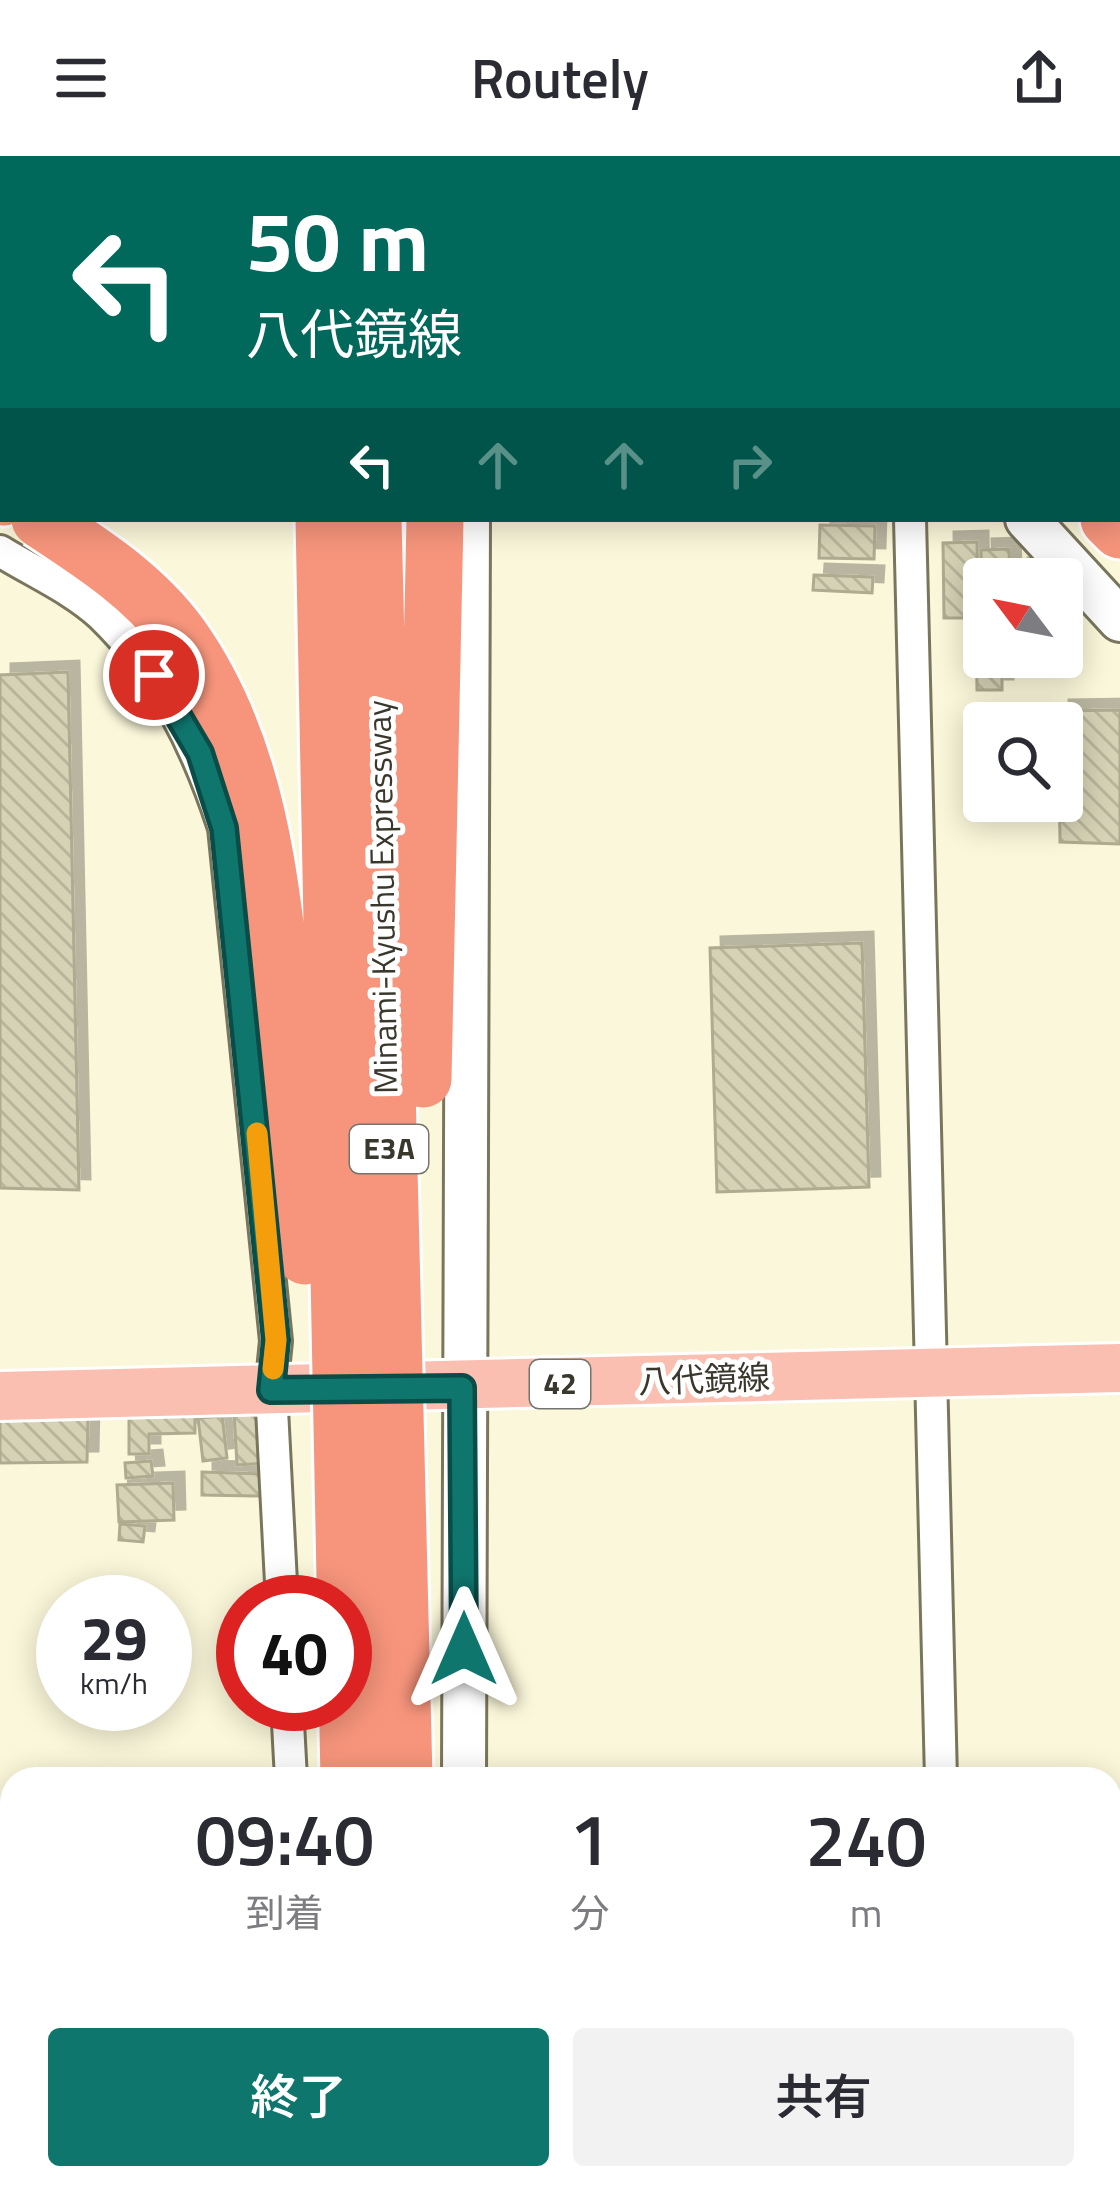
<!DOCTYPE html>
<html lang="ja">
<head>
<meta charset="utf-8">
<style>
	:root { --surface:#fff; --page:#f2f2f3; --text:#2b2b33; --muted:#7c7c81; --accent:#0f766e }
	body { margin:0; font-family:"Titillium Web","Noto Sans JP",sans-serif; background:var(--page); color:var(--text); height:100vh; display:flex; flex-direction:column; font-size:45px; white-space:nowrap }
	* { box-sizing:border-box; margin:0 }
	p { font-size:39px; color:var(--muted) }
	.icon { flex:none; width:66px; height:66px; fill:none; stroke:currentColor; stroke-width:2; stroke-linecap:round; stroke-linejoin:round }
	.map { position:relative; flex:1; overflow:hidden }
	.drawer { position:absolute; left:0px; top:1611px; width:1122px; height:423px; display:flex; flex-direction:column; background:var(--surface); border-radius:36px 36px 0 0; box-shadow:0 6px 30px #0003 }
	.drawer>* { flex:none }
	.hud { position:absolute; left:0px; top:0px; width:1122px; height:366px; box-shadow:0 6px 30px #0003; background:#00695c; color:#fff; overflow:hidden }
	.needle { width:78px; rotate:302deg }
	.buttons { position:absolute; left:963px; top:402px; display:grid; gap:24px }
	.buttons a { display:grid; place-items:center; width:120px; height:120px; border-radius:12px; background:var(--surface); box-shadow:0 6px 30px #0003; font-size:60px }
	.speed { position:absolute; left:36px; top:1419px; display:flex; gap:24px; font-size:60px; font-weight:700; text-align:center }
	.speed>* { display:grid; place-content:center; width:156px; height:156px; border-radius:50%; background:var(--surface); box-shadow:0 6px 30px #0003; line-height:1 }
	.speed small { font-size:30px; font-weight:400 }
	.speed .limit { border:18px solid #d22; background:#fff; color:#111 }
	.pin { position:absolute; display:grid; place-items:center; width:102px; height:102px; color:#fff; margin:-51px; border:6px solid #fff; border-radius:50%; box-shadow:0 3px 12px #0007 }
	.me { position:absolute; width:132px; margin:-66px; rotate:0deg; stroke-linejoin:round; filter:drop-shadow(0 0 9px #0008) }
	.turn { display:flex; align-items:center; gap:42px; height:252px; padding:0 48px; font-size:54px }
	.turn .icon { width:156px; height:156px; stroke-width:2.5 }
	.turn b { display:block; font-size:84px; line-height:102px }
	.lanes { display:flex; align-items:center; height:114px; padding:0 48px; background:#0003; justify-content:center; gap:60px; direction:ltr }
	.lanes .off { opacity:.35 }
	.eta { display:flex; justify-content:space-evenly; align-items:center; height:204px; text-align:center }
	.eta b { font-size:72px; font-weight:600; line-height:84px }
	.primary-button { display:flex; gap:24px; margin-top:auto; padding:24px 48px }
	.primary-button a { flex:1; height:138px; border-radius:12px; background:var(--accent); color:#fff; font-size:48px; font-weight:600; line-height:138px; text-align:center }
	.primary-button a+a { background:var(--page); color:var(--text) }
	header { display:flex; justify-content:space-between; align-items:center; height:156px; padding:0 48px; background:var(--surface); font-size:54px; font-weight:600 }
	.map>svg:first-child { display:block }
	.building { fill:url(#building-back-hatch); stroke:#afab90; stroke-width:3; filter:url(#shadow) }
	.lines { fill:none; stroke-linecap:round; stroke-linejoin:round }
	.street-casing { stroke:#7a765d; stroke-width:36 }
	.secondary-casing { stroke:#7a765d; stroke-width:48 }
	.primary-casing { stroke:#fff; stroke-width:54 }
	.highway-casing { stroke:#fff; stroke-width:63 }
	.street { stroke:#fff; stroke-width:30 }
	.secondary { stroke:#fff; stroke-width:42 }
	.primary { stroke:#fabfb0; stroke-width:48 }
	.highway { stroke:#f7957c; stroke-width:57 }
	.highway-bridge-casing { stroke:#fff; stroke-width:63; stroke-linecap:butt }
	.highway-bridge { stroke:#f7957c; stroke-width:57 }
	.route-casing { stroke:#0a4d48; stroke-width:30 }
	.route { stroke:#0f766e; stroke-width:21 }
	.slow { stroke:#f59e0b; stroke-width:21 }
	.labels { text-anchor:middle; stroke-width:10; stroke-linejoin:round; paint-order:stroke }
	.shield { fill:#fff; stroke:#75746c; stroke-width:3 }
	.shield-label { font-size:30px; font-weight:bold; fill:#3a382d }
	.street-label { font-size:33px; fill:#3a382d; stroke:#fff }
</style>
</head>
<body>
<header><svg class="icon" aria-label="menu" viewBox="0 0 24 24"><path d="M4 6h16M4 12h16M4 18h16"/></svg>Routely<svg class="icon" aria-label="share" viewBox="0 0 24 24"><path d="M12 15V3M7 8l5-5 5 5M5 13v7h14v-7"/></svg></header>
<div class="map">
<svg width="1120" height="2033" viewBox="0 0 1120 2033">
	<defs>
		<pattern id="building-back-hatch" width="6" height="6" patternUnits="userSpaceOnUse" patternTransform="scale(3)"><rect width="6" height="6" fill="#d6d2b5"/><path d="M-1 5l2 2M0 0l6 6M5-1l2 2" fill="none" stroke="#b8b59c"/></pattern>
		<filter id="shadow"><feDropShadow dx="11" dy="-11" stdDeviation="0" flood-color="#0004"/></filter>
	</defs>
	<rect width="100%" height="100%" fill="#fbf7da"/>
	<path class="building" d="M820,369L875,370L874,403L819,402Z
		M977,386L978,462H944L943,387Z
		M1009,393L1010,423H984L983,463L981,394Z
		M1017,413L1067,415L1065,459L1062,423H1017Z
		M814,419L873,421L872,437L813,434Z
		M976,470H984V501H1002V534H977Z
		M68,516L79,1034L0,1032V519Z
		M1120,554V688L1060,686L1058,555Z
		M862,787L869,1031L717,1036L710,792Z
		M262,1254L265,1307L237,1309L234,1256Z
		M195,1259V1277L149,1278V1298H129V1260Z
		M222,1260L227,1302L203,1305L198,1262Z
		M0,1261H88L87,1306L0,1307Z
		M151,1305L153,1320L126,1322L125,1307Z
		M202,1316L262,1318V1340L202,1339Z
		M173,1327L174,1364L119,1366L117,1329Z
		M120,1368L145,1370L143,1386L119,1384Z"/>
	<g class="lines">
		<defs>
			<path id="street" d="M967,0L970,3
				M1119,173H1120
				M1119,238H1120
				M910,363L941,1623
				M0,395C32,415 73,433 101,459C163,519 198,592 224,672L276,1185L271,1234L282,1446
				M287,1548L291,1623
				M311,2022L312,2033
				M954,2022V2033"/>
			<path id="secondary" d="M1027,363L1120,464
				M464,1623L468,363
				M466,2022L467,2033"/>
			<path id="primary" d="M0,1240L1120,1212"/>
			<path id="highway" d="M314,0V3
				M364,0V3
				M806,0L808,3
				M870,0L872,3
				M256,3L257,0
				M0,255H3
				M1119,299L1120,300
				M0,340L3,341
				M1109,363L1120,374
				M359,2022V2033
				M414,2022V2033"/>
		</defs>
		<use href="#street" class="street-casing"/>
		<use href="#secondary" class="secondary-casing"/>
		<use href="#primary" class="primary-casing"/>
		<use href="#highway" class="highway-casing"/>
		<use href="#street" class="street"/>
		<use href="#secondary" class="secondary"/>
		<use href="#primary" class="primary"/>
		<use href="#highway" class="highway"/>
		<defs>
			<path id="highway-bridge" d="M40,363C90,396 144,430 180,480C263,596 273,743 287,881C294,954 302,1027 305,1100
				M324,363L349,1623
				M373,363L404,1623
				M423,923L435,363"/>
		</defs>
		<use href="#highway-bridge" class="highway-bridge-casing"/>
		<use href="#highway-bridge" class="highway-bridge"/>
	</g>
	<g class="lines">
		<defs>
			<path id="route" d="M154,519L200,597L224,672L276,1184L271,1234L462,1232L464,1493"/>
		</defs>
		<use href="#route" class="route-casing"/>
		<use href="#route" class="route"/>
		<path class="slow" d="M257,977L276,1184L273,1213"/>
	</g>
	<g class="labels">
		<g class="shield">
			<rect x="350" y="969" width="78" height="48" rx="9"/>
			<rect x="530" y="1204" width="60" height="48" rx="9"/>
		</g>
		<g class="shield-label">
			<text x="389" y="1003">E3A</text>
			<text x="560" y="1238">42</text>
		</g>
		<g class="street-label">
			<text transform="translate(382 741) rotate(-91)" y="12">Minami-Kyushu Expressway</text>
			<text transform="translate(704 1223) rotate(-2)" y="12">八代鏡線</text>
		</g>
	</g>
</svg>
<div class="buttons">
<a><svg class="needle" viewBox="-14 -14 28 28"><path d="M0-13l5 13h-10z" fill="#e53935"/><path d="M0 13l5-13h-10z" fill="#7c7c81"/></svg></a>
<a><svg class="icon" aria-label="search" viewBox="0 0 24 24"><circle cx="10" cy="10" r="6"/><path d="M15 15l6 6"/></svg></a>
</div>
<div class="speed"><div>29<small>km/h</small></div><div class="limit">40</div></div>
<div class="pin" style="left:154px;top:519px;background:#d93025"><svg class="icon" aria-label="arrive" viewBox="0 0 24 24"><path d="M6 21V4h12l-3 4 3 4H6"/></svg></div>
<svg class="me" style="left:464px;top:1493px" viewBox="-20 -20 40 40"><path d="M0-17L14 15 0 8-14 15z" fill="#0f766e" stroke="#fff" stroke-width="4"/></svg>
<div class="hud">
<div class="turn"><svg class="icon" aria-label="left" viewBox="0 0 24 24"><path d="M17 20v-9H6M10 6l-5 5 5 5"/></svg><div><b>50 m</b>八代鏡線</div></div>
<div class="lanes"><svg class="icon" aria-label="left" viewBox="0 0 24 24"><path d="M17 20v-9H6M10 6l-5 5 5 5"/></svg><svg class="icon off" aria-label="ahead" viewBox="0 0 24 24"><path d="M12 20V5M6 11l6-6 6 6"/></svg><svg class="icon off" aria-label="ahead" viewBox="0 0 24 24"><path d="M12 20V5M6 11l6-6 6 6"/></svg><svg class="icon off" aria-label="right" viewBox="0 0 24 24"><path d="M7 20v-9h11M14 6l5 5-5 5"/></svg></div>
</div>
<section class="drawer">
<div class="eta">
<div><b>09:40</b><p>到着</p></div>
<div><b>1</b><p>分</p></div>
<div><b>240</b><p>m</p></div>
</div>
<div class="primary-button"><a>終了</a><a>共有</a></div>
</section>
</div>
</body>
</html>
